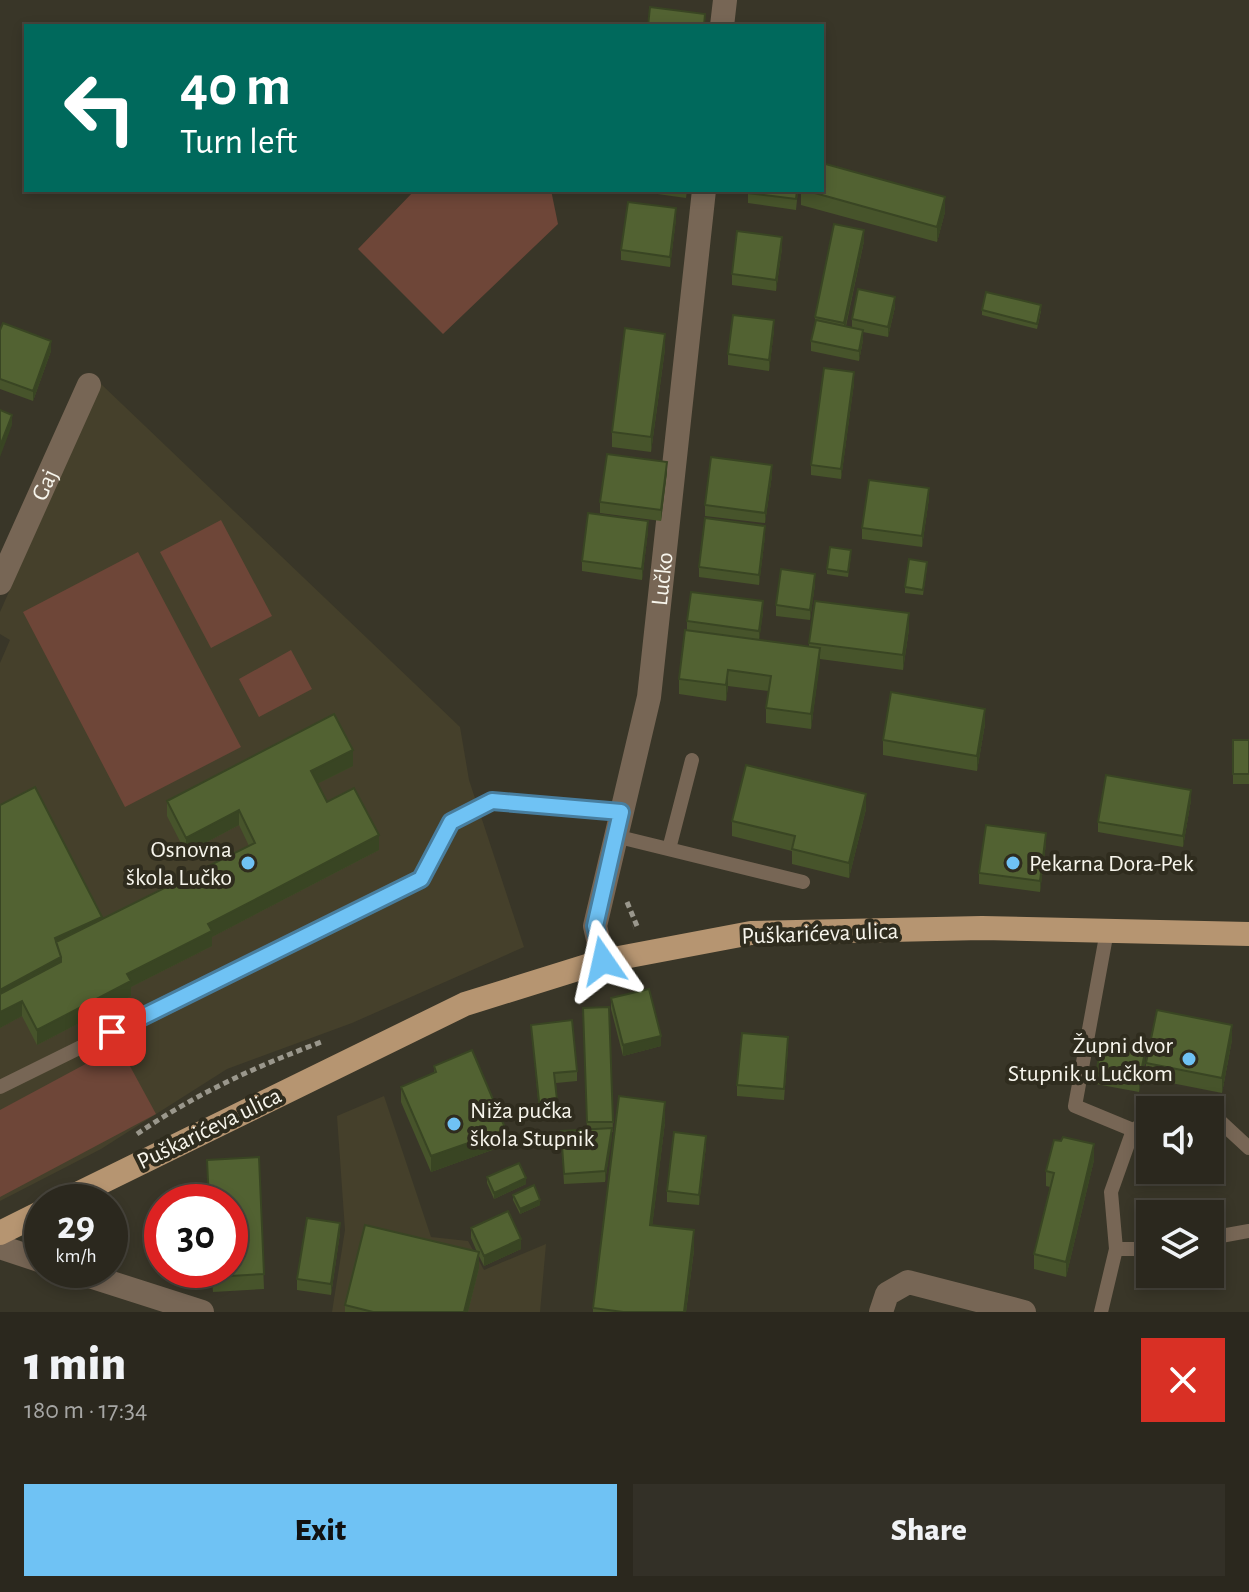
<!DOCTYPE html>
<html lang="en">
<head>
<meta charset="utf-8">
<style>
	:root { --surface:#2b281e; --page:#333027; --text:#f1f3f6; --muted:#a6a6a4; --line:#47443c; --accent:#6fc2f4 }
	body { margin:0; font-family:"Alegreya Sans",sans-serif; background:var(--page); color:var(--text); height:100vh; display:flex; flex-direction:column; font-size:30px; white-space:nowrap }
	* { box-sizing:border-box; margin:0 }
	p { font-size:26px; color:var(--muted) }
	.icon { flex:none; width:44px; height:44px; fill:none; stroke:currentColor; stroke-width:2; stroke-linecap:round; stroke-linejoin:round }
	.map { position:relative; height:1312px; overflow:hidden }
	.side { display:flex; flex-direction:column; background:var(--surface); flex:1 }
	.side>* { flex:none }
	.top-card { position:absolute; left:24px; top:24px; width:800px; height:168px; border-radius:0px; box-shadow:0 4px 12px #0003,0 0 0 2px var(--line); background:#00695c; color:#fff; overflow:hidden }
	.controls { position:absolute; left:1136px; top:1096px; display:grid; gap:16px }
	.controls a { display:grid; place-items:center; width:88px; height:88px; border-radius:0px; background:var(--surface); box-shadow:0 4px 12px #0003,0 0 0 2px var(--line); font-size:40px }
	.speed { position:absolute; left:24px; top:1184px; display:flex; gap:16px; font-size:40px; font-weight:700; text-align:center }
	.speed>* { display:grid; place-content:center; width:104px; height:104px; border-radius:50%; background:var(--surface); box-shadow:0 4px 12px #0003,0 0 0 2px var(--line); line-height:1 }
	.speed small { font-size:20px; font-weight:400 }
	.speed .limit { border:12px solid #d22; background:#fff; color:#111 }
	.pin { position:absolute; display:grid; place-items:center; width:68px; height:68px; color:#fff; margin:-34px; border-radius:16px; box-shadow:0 4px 12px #0006 }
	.me { position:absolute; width:88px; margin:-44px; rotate:349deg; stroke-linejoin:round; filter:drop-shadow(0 0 6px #0008) }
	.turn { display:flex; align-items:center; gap:28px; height:168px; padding:0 24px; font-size:36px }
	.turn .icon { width:104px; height:104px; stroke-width:2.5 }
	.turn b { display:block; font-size:56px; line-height:68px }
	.round { display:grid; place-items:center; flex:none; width:84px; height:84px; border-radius:0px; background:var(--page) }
	.overview { display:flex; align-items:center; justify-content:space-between; height:136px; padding:0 24px }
	h1 { font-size:48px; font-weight:800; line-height:60px }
	.button { display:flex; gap:16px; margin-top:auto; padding:16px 24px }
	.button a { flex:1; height:92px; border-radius:0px; background:var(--accent); color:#111; font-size:32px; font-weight:800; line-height:92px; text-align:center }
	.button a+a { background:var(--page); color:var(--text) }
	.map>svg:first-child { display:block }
	.built { fill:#45402b }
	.green { fill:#6e4638 }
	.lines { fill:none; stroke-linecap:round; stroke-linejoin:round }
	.path { stroke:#9a978c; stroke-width:5; stroke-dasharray:6 4; stroke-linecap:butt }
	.lane { stroke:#765; stroke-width:14 }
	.street { stroke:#765; stroke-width:24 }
	.primary { stroke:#b69571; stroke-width:24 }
	.wall { fill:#47542b }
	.shaded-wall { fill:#394523 }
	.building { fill:#526232; stroke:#394523; stroke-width:2 }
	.route-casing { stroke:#487e9f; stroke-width:20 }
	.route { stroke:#6fc2f4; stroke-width:14 }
	.poi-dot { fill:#6fc2f4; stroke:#2f2c1e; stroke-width:3 }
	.labels { text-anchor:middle; stroke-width:8; stroke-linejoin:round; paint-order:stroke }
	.street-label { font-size:24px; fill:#f7f5ec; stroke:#2f2c1e }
	.poi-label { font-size:24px; fill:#f7f5ec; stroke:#2f2c1e; text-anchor:end }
</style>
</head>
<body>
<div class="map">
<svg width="1249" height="1312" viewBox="0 0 1249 1312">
	<rect width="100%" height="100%" fill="#393628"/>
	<path class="built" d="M101,384L460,727L469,780L524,947L352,1023L227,1069L101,1149L0,1201V663L10,640L0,634V612Z
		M384,1096L431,1237L468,1241L484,1270L546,1244L540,1312H332L345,1230L337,1116Z"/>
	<path class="green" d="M415,190H551L558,224L443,334L358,249Z
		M221,520L272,616L211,648L160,552Z
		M138,552L241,747L125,807L23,612Z
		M291,650L312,689L259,717L239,679Z
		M119,1046L156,1114L0,1197V1110Z"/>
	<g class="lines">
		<path class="path" d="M627,902L637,926L633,927
			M137,1134C197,1093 257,1066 324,1041"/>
		<path class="lane" d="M615,836L803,882
			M669,849L692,760
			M1107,931L1075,1106L1133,1130
			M0,1087L421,879L451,822L492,801L621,812
			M1169,1110L1180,1104L1201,1110
			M1210,1112L1249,1148
			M1210,1238L1249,1231
			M1116,1249H1150
			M1101,1312L1116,1249L1111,1192L1133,1130L1150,1120"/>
		<g class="street">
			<path d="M722,26L725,0"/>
			<path id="s1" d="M0,583L89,385"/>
			<path id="s2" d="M603,961L595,926L649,697L704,190"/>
			<path d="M0,1247L42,1261"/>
			<path d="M71,1270L202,1312"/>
			<path d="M881,1312L887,1294L908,1282L1024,1312"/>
		</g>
		<path class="primary" d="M61,1202L465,1004L603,961L751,933L982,928L1249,934
			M0,1233L42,1212"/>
	</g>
	<path class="wall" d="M636,190H687L686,198L636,191Z
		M748,190H798L796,210L748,203Z
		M801,190H822L945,212L937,242L801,205Z
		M676,219L670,267L621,260V250Z
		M864,241L846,326L852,328V319L895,307L888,337L863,332V340L859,361L811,351V341L815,323V317Z
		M782,248L776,291L732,285V274Z
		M982,310L1041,311L1037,329L982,315Z
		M0,330L51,351L33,401L0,389Z
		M774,330L769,371L728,365V354Z
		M665,349L651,452L612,447V432Z
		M854,383L841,479L811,475V465Z
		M667,472L661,521L600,513V502Z
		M772,475L765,523L705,516V505Z
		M929,498L922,547L862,539V528Z
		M648,531L642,580L582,571V561Z
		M765,536L759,585L699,577V567Z
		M851,555L848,577L827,574V569Z
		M927,567L923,595L905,593V587Z
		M815,584L810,620L776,616V605Z
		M763,612L759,640L809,647V643L909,629L903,670L820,659L811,729L766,723V708L769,691L728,686L726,701L679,694V679L687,630V621Z
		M985,724L977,771L883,755V740Z
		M1233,740H1249V784H1233Z
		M353,766L317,784L327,802L379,850L212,937V946L131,987V996L37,1045L22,1016L0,1028V805L102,919L249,846L239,825L186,853L167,816V801Z
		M1191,800L1183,847L1098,832V822Z
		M866,809L849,878L792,864V851L732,836V821Z
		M1046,843L1040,892L979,884V873Z
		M611,998L661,1046L623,1056L611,1009Z
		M609,1007L613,1132H612L605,1182L564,1184L561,1131L587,1130L583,1008Z
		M531,1025L577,1071V1081L556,1083L558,1119L540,1121Z
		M1232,1040L1222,1093L1146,1078V1063Z
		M788,1047L784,1100L737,1096V1085Z
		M1145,1062L1139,1092L1096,1084V1073Z
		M434,1066L506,1145L431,1172L401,1102V1087L434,1073Z
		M665,1122L652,1226L694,1250L686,1312H593V1308Z
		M706,1146L699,1205L667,1202V1191Z
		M259,1157L264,1289L213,1292L211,1270H230V1202H208L207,1160Z
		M1094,1160L1066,1277L1034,1269V1254L1050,1187L1046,1186V1171Z
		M1166,1170H1178L1176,1175L1167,1173Z
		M487,1177L526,1184L494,1199L487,1183Z
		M513,1195L540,1205L520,1214L513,1200Z
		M471,1228L521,1249L484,1266L479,1256V1268L468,1312H345V1305L477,1252L471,1238Z
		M340,1233L331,1295L297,1290V1279Z"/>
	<path class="shaded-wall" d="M945,197V212L937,242V227Z
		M676,208V219L670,267V257Z
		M864,230V241L844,333V323Z
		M782,237V248L776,291V280Z
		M895,297V307L888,337V327Z
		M774,320V330L769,371V360Z
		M863,330V340L859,361V351Z
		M665,334V349L651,452V437Z
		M51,341V351L33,401V391Z
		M854,372V383L841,479V469Z
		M12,415V425L0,457V446Z
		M667,462V472L661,521V510Z
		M772,465V475L765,523V513Z
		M929,488V498L922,547V536Z
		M648,521V531L642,580V569Z
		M765,526V536L759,585V575Z
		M815,574V584L810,620V610Z
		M763,601V612L759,641V631Z
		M909,613V629L903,670V655Z
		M820,648V664L811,729V714Z
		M728,670V686L726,701V685Z
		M985,709V724L977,771V756Z
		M353,750V766L311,787V771Z
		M1191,790V800L1183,847V836Z
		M866,794V809L849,878V863Z
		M239,810V825L186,853V838Z
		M1046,833V843L1040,892V881Z
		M379,835V850L212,937V946L131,987V996L37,1045V1030L208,924Z
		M102,917V937L59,956L55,938Z
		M61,957V977L0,1010V990Z
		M22,1001V1016L0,1028V1012Z
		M1232,1025V1040L1222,1093V1078Z
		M661,1036V1046L623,1056V1045Z
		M1145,1052V1062L1139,1092V1082Z
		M665,1102V1122L650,1245V1225Z
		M612,1128V1139L605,1182V1171Z
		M506,1130V1145L431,1172V1156Z
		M706,1136V1146L699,1205V1195Z
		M1094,1144V1160L1066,1277V1262Z
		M526,1178V1184L494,1199V1193Z
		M540,1200V1205L520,1214V1209Z
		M340,1223V1233L331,1295V1284Z
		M694,1230V1250L686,1312H684Z
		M521,1239V1249L484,1266V1256Z
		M479,1252V1268L468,1312H464Z"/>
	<path class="building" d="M650,7L705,14L704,26H648Z
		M822,163L945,197L937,227L804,190H822Z
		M748,190H797L796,199L748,193Z
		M628,202L676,208L670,257L621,250Z
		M834,224L864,230L844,323L815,317Z
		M737,231L782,237L776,280L732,274Z
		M858,289L895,297L888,327L852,319Z
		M986,292L1041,305L1037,324L982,310Z
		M733,315L774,320L769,360L728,354Z
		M816,320L863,330L859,351L811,341Z
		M3,323L51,341L33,391L0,379V330Z
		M625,328L665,334L651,437L612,432Z
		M824,368L854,372L841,469L811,465Z
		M0,410L12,415L0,446Z
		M607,454L667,462L661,510L600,502Z
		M711,457L772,465L765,513L705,505Z
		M869,480L929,488L922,536L862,528Z
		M588,513L648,521L642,569L582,561Z
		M705,518L765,526L759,575L699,567Z
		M830,547L851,550L848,572L827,569Z
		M909,559L927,562L923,590L905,587Z
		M781,569L815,574L810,610L776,605Z
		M691,592L763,601L759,631L687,621Z
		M815,601L909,613L903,655L809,643Z
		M685,630L820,648L811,714L766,708L771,676L728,670L726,685L679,679Z
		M891,692L985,709L977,756L883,740Z
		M334,714L353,750L311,771L327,802L354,788L379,835L208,924L212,931L127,974L131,981L37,1030L22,1001L0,1012V994L61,962V957L56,942L255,843L239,810L186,838L167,801Z
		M1233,740H1249V774H1233Z
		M746,765L866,794L849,863L792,849L795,836L732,821Z
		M1106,775L1191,790L1183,836L1098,822Z
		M35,787L102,917L55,938L61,957L0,990V805Z
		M986,825L1046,833L1040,881L979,873Z
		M649,989L661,1036L623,1045L611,998Z
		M609,1007L613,1122H587L583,1008Z
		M1157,1010L1232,1025L1222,1078L1146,1063Z
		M572,1020L577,1071L554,1073L558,1109L540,1111L531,1025Z
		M742,1033L788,1037L784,1089L737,1085Z
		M1102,1043L1145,1052L1139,1082L1096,1073Z
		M472,1050L506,1130L431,1156L401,1087L436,1072L434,1066Z
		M619,1096L665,1102L650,1225L694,1230L684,1312H623L593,1308Z
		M612,1128L605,1171L564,1174L561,1131Z
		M674,1132L706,1136L699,1195L667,1191Z
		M1063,1137L1094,1144L1066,1262L1034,1254L1054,1173L1046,1171L1054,1140L1061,1141Z
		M259,1157L264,1274L213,1277L212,1270H230V1202H209L207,1160Z
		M519,1163L526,1178L494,1193L487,1177Z
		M534,1185L540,1200L520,1209L513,1195Z
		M508,1211L521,1239L484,1256L471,1228Z
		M307,1218L340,1223L331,1284L297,1279Z
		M365,1225L479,1252L464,1312H373L345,1305Z"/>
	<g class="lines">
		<defs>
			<path id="route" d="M112,1032L421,879L451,822L492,801L621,812L595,926L603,961"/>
		</defs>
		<use href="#route" class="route-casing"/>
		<use href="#route" class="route"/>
	</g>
	<g class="poi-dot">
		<circle cx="248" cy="863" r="8"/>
		<circle cx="1013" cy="863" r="8"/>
		<circle cx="1189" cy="1059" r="8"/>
		<circle cx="454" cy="1124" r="8"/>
	</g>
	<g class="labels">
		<g class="street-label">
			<text dy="8" stroke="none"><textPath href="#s1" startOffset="108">Gaj</textPath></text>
			<text dy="8" stroke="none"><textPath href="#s2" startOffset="390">Lučko</textPath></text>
			<text transform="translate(820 933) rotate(-2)" y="8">Puškarićeva ulica</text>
			<text transform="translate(209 1128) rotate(-26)" y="8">Puškarićeva ulica</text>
		</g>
		<g class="poi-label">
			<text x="232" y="857">Osnovna<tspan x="232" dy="28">škola Lučko</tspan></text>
			<text x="1029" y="871" text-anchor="start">Pekarna Dora-Pek</text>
			<text x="1173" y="1053">Župni dvor<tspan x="1173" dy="28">Stupnik u Lučkom</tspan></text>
			<text x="470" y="1118" text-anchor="start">Niža pučka<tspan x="470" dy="28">škola Stupnik</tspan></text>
		</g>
	</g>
</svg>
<div class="controls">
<a><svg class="icon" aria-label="sound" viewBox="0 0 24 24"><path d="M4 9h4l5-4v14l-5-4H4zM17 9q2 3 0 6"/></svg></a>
<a><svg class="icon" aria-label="layers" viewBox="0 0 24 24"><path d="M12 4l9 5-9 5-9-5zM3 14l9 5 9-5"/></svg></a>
</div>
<div class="speed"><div>29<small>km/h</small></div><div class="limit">30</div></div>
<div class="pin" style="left:112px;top:1032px;background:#d93025"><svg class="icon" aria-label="arrive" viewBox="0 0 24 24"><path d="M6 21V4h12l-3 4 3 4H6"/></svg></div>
<svg class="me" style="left:603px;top:961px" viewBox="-20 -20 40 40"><path d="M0-17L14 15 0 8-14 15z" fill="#6fc2f4" stroke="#fff" stroke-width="4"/></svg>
<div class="top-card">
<div class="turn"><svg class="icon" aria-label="left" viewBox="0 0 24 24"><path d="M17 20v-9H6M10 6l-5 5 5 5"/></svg><div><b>40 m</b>Turn left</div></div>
</div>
</div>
<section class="side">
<div class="overview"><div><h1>1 min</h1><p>180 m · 17:34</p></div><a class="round" style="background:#d93025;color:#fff"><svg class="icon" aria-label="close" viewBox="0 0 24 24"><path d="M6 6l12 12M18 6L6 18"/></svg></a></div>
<div class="button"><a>Exit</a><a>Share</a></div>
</section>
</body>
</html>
